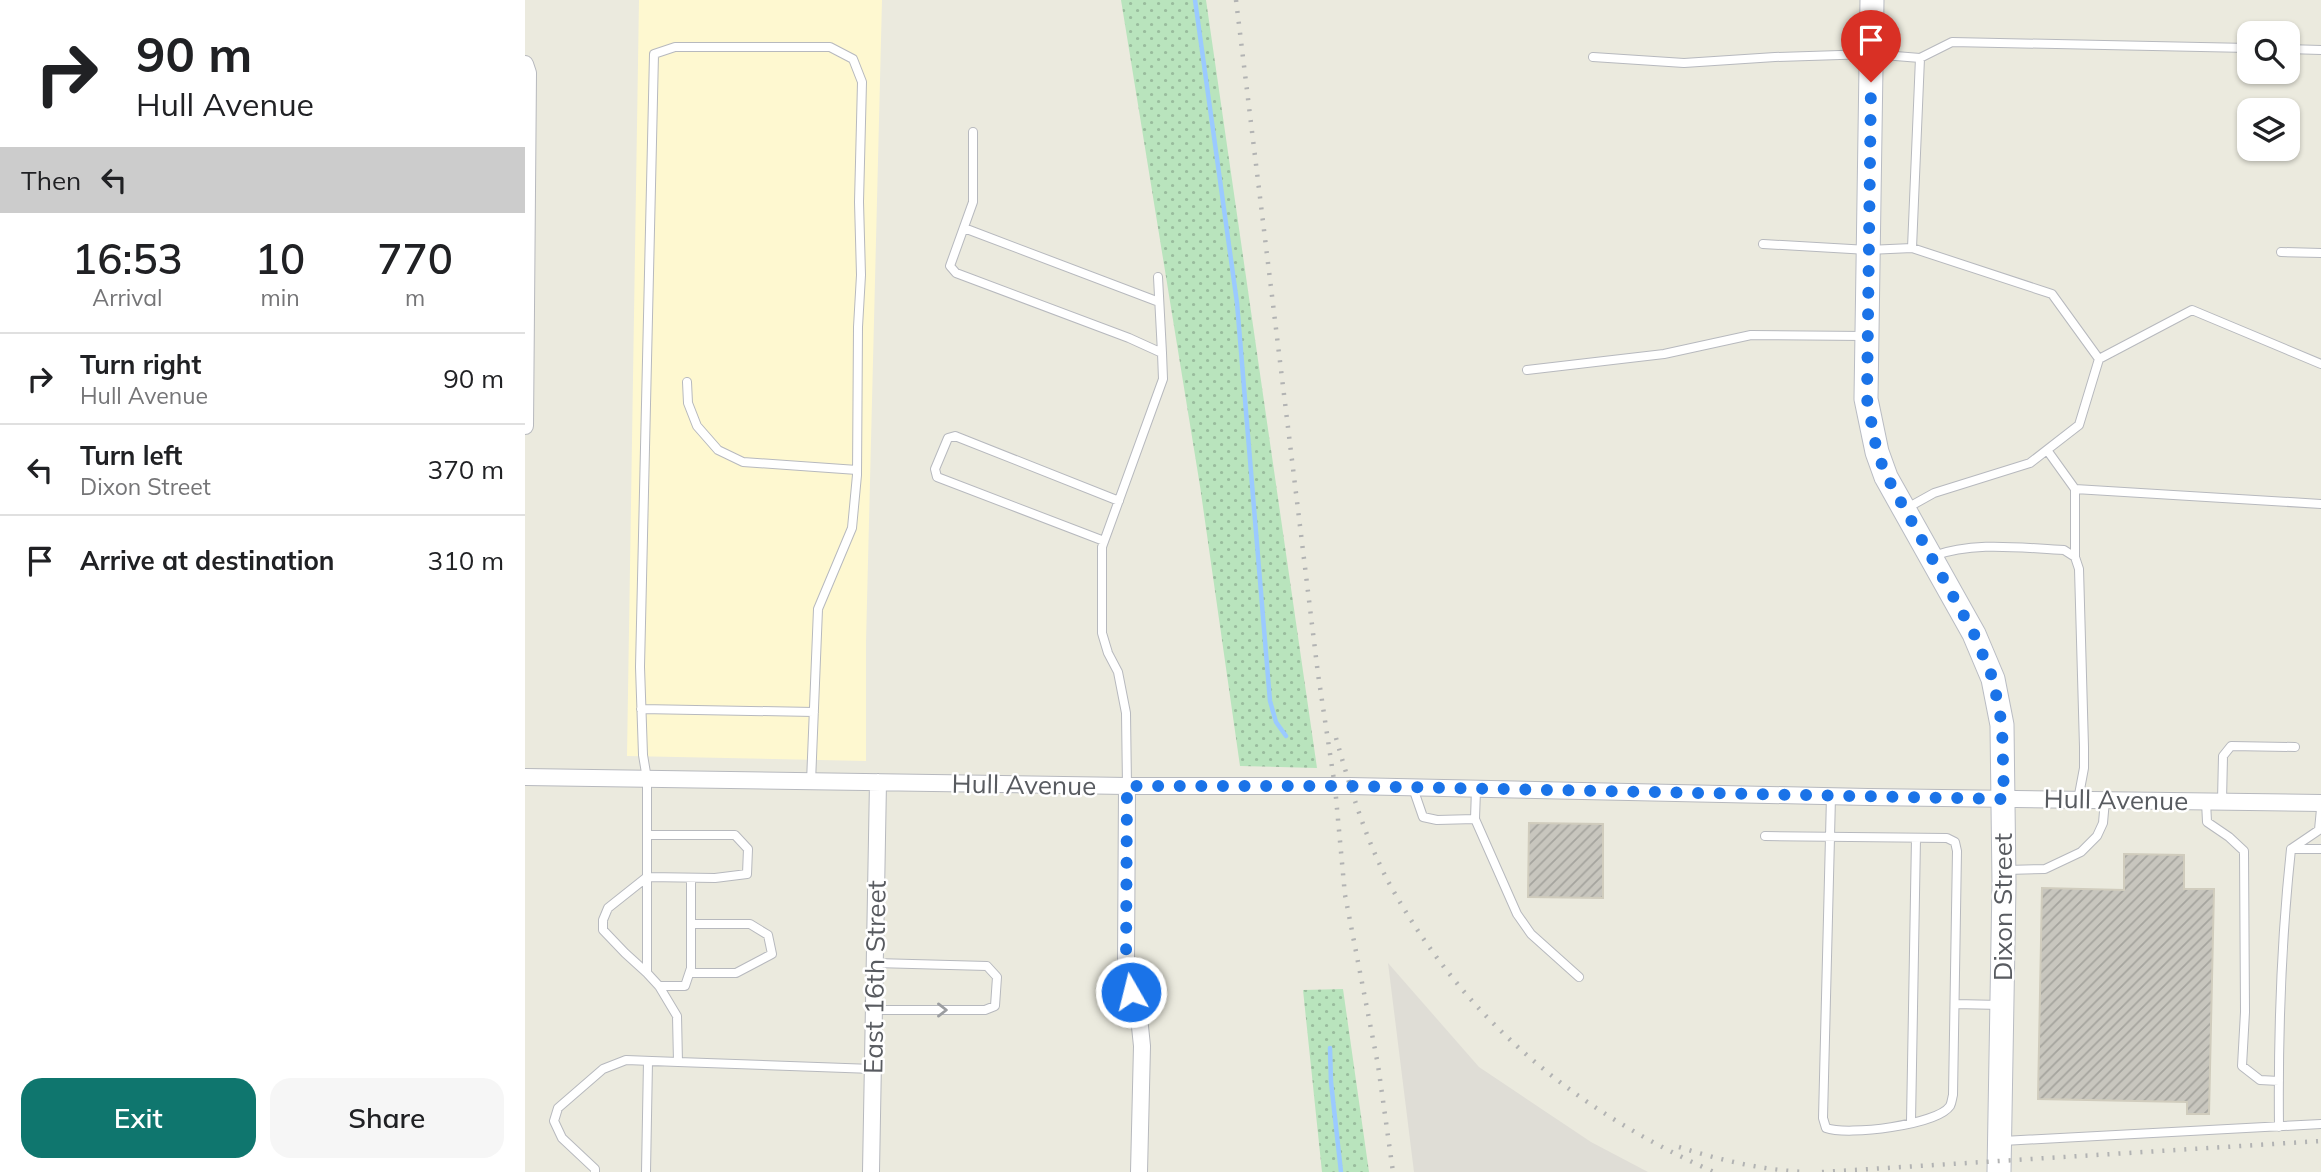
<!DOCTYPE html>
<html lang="en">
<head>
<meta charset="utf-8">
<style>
	:root { --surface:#fff; --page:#f6f6f6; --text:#202124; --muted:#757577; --line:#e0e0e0; --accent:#0f766e }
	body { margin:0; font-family:Mulish,sans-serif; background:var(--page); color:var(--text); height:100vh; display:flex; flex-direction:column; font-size:26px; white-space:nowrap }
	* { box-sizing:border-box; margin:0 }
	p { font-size:23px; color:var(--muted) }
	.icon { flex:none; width:38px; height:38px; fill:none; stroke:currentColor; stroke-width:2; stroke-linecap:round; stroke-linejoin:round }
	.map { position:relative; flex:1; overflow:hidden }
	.panel { display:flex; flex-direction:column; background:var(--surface); width:525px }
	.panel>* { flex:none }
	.guide { background:#fff; color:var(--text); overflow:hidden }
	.tools { position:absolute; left:1712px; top:21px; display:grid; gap:14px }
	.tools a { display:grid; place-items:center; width:63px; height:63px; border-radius:14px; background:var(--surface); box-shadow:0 2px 5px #0004; font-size:35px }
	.pin { position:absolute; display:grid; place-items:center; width:60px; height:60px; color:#fff; margin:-72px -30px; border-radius:50% 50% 50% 0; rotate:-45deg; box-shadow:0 0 7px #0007 }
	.pin .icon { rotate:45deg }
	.me { position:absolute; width:77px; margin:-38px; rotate:352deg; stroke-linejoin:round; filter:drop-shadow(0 0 5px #0008) }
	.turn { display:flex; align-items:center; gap:24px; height:147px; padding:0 21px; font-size:32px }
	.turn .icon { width:91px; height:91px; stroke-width:2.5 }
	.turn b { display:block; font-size:49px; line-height:60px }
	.then { display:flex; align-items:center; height:66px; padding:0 21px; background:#0003; gap:14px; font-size:26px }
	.eta { display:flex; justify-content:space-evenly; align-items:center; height:119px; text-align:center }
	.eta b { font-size:42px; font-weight:600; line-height:49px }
	.button { display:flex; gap:14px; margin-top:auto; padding:14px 21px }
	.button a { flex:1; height:80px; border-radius:21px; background:var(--accent); color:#fff; font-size:28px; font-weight:600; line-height:80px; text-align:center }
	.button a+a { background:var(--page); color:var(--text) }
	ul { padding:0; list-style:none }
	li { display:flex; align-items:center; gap:21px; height:91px; padding:0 21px; border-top:2px solid var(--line) }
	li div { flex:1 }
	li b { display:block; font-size:26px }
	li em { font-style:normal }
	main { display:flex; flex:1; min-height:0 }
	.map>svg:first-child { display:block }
	.commercial { fill:#fef8d0 }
	.industrial { fill:#dfddd6 }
	.park { fill:url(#park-dots) }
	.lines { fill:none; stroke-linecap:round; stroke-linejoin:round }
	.stream { stroke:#9bcaff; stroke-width:4.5 }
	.building { fill:url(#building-hatch); stroke:#d0ccbd; stroke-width:2 }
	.lane-casing { stroke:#b7b9be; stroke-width:10 }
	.street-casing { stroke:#b7b9be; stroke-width:18 }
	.secondary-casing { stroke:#b9bcc3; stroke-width:25 }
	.lane { stroke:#fff; stroke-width:8 }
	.street { stroke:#fff; stroke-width:16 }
	.secondary { stroke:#fff; stroke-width:23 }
	.rail { stroke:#b2b3b3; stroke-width:4.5; stroke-dasharray:2 9; stroke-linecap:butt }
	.oneway { stroke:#9b9da0 }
	.route { stroke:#1a73e8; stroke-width:12; stroke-dasharray:0 21.6 }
	.labels { text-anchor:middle; stroke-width:5; stroke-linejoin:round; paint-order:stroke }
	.street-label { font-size:26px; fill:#585b60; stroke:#fff }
</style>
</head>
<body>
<main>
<section class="panel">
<div class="guide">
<div class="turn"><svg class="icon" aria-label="right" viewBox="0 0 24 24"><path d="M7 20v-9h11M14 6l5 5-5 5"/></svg><div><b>90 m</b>Hull Avenue</div></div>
<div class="then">Then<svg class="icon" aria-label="left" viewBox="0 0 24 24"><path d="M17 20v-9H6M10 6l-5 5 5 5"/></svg></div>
</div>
<div class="eta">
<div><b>16:53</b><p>Arrival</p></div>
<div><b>10</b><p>min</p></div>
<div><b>770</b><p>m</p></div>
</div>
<ul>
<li><svg class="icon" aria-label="right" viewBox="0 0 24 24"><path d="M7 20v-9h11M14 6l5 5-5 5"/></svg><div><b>Turn right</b><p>Hull Avenue</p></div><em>90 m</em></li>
<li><svg class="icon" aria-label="left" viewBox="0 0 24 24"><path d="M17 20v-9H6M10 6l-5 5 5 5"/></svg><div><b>Turn left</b><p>Dixon Street</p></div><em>370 m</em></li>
<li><svg class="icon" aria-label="arrive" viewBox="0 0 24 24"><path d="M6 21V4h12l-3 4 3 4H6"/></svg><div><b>Arrive at destination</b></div><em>310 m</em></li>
</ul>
<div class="button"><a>Exit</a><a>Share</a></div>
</section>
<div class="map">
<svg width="1796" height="1172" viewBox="0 0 1796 1172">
	<defs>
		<pattern id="park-dots" width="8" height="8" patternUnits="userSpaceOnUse" patternTransform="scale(1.75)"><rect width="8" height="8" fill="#b9e4bd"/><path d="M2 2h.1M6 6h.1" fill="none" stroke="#99bc9d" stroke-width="1.8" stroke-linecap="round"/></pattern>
		<pattern id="building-hatch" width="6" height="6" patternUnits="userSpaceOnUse" patternTransform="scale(1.75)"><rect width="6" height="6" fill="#c8c6be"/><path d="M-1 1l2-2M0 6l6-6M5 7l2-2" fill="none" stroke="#a5a49e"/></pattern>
	</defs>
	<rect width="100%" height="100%" fill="#ebeade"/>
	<path class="commercial" d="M114,0H357L341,642V761L102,756Z"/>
	<path class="industrial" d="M863,963L954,1067L1066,1142L1123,1172H889Z"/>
	<path class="park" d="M596,0H681L792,768L715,766L675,486Z
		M818,989L844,1172H797L778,990Z"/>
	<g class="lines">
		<path class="stream" d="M670,0L712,303L745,701L751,722L761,736
			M805,1048L806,1082L816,1172"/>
	</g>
	<path class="building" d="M1004,823L1078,824V898L1003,897Z
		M1599,854L1659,855V889H1689L1684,1114H1662V1102L1513,1099L1517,888L1599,890Z"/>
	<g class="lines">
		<defs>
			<path id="lane" d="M1724,48L1427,42L1395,58L1387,248L1527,294L1574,359L1667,310L1796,364
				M1762,49L1796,50
				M1068,57L1159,63L1250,57L1346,54L1395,58
				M448,132V202L425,266L431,273L604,338L637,353L638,379L577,547V633L583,653L593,672L601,713L602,786
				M439,228L634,302
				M1238,244L1343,250L1387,248
				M1756,252L1796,253
				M633,277L637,353
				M1002,370L1139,354L1226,335L1339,336
				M162,382L163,403L172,426L193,450L218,462L332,470
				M1522,450L1550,489V557
				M1550,489L1796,504
				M1382,508L1409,493L1505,463L1554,425L1574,359
				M579,541L412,477L410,469L423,438L430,436L594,501
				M1408,556C1450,541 1495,548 1539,550L1550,557L1554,569L1559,747V768L1553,800
				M116,709L289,712
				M286,782L293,609L327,528L332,475L333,327L336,275L334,202L337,82L328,59L305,47H150L129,54L115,667L118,755L122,779V973L134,986L152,1016L153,1062L348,1069
				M888,788L898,817L912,820L950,819L951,789
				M1681,801L1682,822L1704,837L1719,851L1720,1012L1717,1066L1735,1080L1754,1081
				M1697,801L1698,756L1706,746L1770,747
				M950,819L992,914L1006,934L1054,977
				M122,835H210L223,849L222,874L190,878L122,877L83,908L78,920V930L100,953L122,973
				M1240,836L1422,838L1430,842L1432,851L1428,1095C1427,1098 1427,1102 1425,1106C1412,1125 1323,1136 1301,1128L1298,1118L1305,837L1306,796
				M1766,849H1796
				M1482,870L1520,869L1556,852L1572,836L1578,823L1580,800
				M165,973H211L247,954L243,935L225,924H166
				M134,986H160L166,968V879
				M1430,1004L1476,1005
				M349,1010H460L470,1006L472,977L462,966L350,963
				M1386,1122L1391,838
				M1754,1127C1753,1034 1756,942 1766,849L1794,830L1796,809
				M1478,1141L1796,1124
				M70,1172V1169L37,1138L29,1121L33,1108L78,1069L101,1060L153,1062
				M121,1172L123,1061"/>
			<path id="street" d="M0,64L3,73L0,426
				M0,777L602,786H825L1343,797L1796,803
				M602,786L601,965L614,1017L617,1046L614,1172
				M346,1172L353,782"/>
			<path id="secondary" d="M1347,0L1341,399L1352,452L1361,477L1449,634L1468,679L1477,725L1479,884L1474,1172"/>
		</defs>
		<use href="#lane" class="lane-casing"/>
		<use href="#street" class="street-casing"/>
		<use href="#secondary" class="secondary-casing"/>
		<use href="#lane" class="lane"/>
		<use href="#street" class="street"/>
		<use href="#secondary" class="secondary"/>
		<path class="rail" d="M711,0L793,674L810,787L820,895L853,1065L868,1172
			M811,738C825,787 840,838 864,883C939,1019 1049,1110 1189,1172
			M1154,1147C1195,1160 1237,1170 1280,1172
			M1297,1172L1796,1141"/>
	</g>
	<defs><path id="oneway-chevron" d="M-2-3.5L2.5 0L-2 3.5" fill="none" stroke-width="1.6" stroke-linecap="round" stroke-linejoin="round" transform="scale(1.75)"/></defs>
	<use class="oneway" href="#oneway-chevron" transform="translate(417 1010)"/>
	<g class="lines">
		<path class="route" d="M606,992L601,965L602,786H825L1479,799L1477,725L1468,679L1449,634L1362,477L1352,452L1342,399L1346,82"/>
	</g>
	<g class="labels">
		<g class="street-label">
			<text transform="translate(499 785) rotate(1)" y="9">Hull Avenue</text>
			<text transform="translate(1591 800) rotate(1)" y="9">Hull Avenue</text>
			<text transform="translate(1478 907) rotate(-90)" y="9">Dixon Street</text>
			<text transform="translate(350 977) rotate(-89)" y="9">East 16th Street</text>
		</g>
	</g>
</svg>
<div class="tools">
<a><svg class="icon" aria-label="search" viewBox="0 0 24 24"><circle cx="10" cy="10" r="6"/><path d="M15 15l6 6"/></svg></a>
<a><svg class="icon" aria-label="layers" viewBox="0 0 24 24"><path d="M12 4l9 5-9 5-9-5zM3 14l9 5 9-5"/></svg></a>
</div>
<div class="pin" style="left:1346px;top:82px;background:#d93025"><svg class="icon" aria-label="arrive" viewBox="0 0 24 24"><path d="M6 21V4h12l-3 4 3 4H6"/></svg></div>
<svg class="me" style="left:606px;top:992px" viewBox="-20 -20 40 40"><circle r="17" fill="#1a73e8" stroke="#fff" stroke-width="3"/><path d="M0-11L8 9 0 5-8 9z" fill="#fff"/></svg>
</div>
</main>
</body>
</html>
